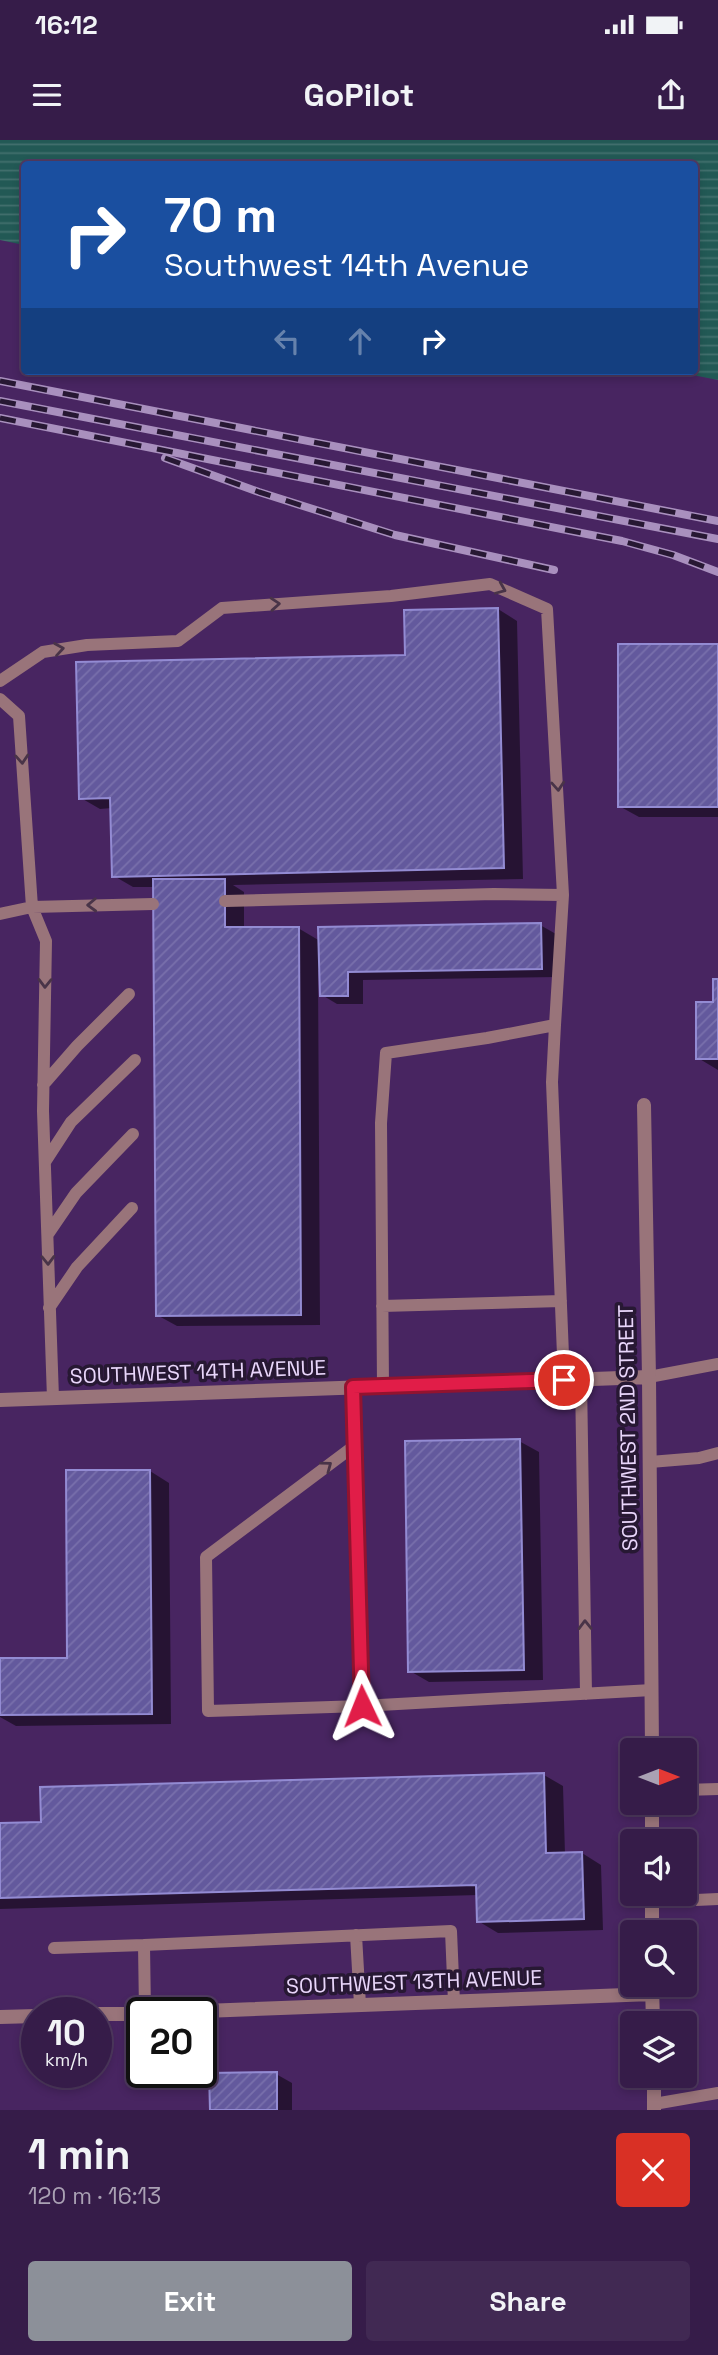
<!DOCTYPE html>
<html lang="en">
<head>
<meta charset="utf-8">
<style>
	:root { --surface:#361c49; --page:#412953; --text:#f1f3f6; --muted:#aaa1b4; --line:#503a61; --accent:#8c9099 }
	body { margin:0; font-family:"Space Grotesk",sans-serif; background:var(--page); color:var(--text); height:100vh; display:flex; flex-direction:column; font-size:26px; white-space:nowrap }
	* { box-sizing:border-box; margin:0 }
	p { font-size:23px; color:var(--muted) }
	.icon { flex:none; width:38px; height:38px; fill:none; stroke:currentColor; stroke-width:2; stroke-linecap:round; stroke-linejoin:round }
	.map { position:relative; height:1970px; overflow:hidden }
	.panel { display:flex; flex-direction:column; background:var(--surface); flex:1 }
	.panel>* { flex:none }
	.banner { position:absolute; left:21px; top:21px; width:677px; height:214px; border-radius:7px; box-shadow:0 4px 10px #0003,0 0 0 2px var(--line); background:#1a4fa0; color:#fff; overflow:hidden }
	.needle { width:46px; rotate:90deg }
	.fabs { position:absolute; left:620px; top:1598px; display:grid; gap:14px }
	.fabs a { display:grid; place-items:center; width:77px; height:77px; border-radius:7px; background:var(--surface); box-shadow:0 4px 10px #0003,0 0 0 2px var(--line); font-size:35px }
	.speed { position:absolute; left:21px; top:1857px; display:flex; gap:14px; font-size:35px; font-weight:700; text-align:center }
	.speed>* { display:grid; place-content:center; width:91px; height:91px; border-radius:50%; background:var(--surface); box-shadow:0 4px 10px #0003,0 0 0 2px var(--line); line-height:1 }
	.speed small { font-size:18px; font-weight:400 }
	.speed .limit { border:4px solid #111; border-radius:10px; background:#fff; color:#111 }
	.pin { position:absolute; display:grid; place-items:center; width:60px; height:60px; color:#fff; margin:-30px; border:4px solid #fff; border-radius:50%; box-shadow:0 2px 7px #0007 }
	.me { position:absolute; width:77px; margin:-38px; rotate:358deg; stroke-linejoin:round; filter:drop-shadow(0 0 5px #0008) }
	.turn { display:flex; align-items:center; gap:24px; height:147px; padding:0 28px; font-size:32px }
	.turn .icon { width:91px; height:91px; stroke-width:2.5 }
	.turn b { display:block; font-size:49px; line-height:60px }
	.lanes { display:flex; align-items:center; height:66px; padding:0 28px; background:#0003; justify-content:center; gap:35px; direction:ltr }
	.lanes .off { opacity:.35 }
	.round { display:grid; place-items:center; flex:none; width:74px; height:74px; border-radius:7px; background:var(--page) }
	.summary { display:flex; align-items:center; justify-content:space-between; height:119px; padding:0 28px }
	h1 { font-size:42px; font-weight:700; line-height:52px }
	.cta { display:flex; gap:14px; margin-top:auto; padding:14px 28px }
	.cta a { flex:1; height:80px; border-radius:7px; background:var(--accent); color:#fff; font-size:28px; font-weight:700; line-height:80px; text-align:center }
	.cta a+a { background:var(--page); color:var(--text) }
	.status { display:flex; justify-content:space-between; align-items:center; height:49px; padding:0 35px; background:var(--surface); direction:ltr }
	.status svg { height:19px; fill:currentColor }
	header { display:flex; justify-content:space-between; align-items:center; height:91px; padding:0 28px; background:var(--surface); font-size:32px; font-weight:700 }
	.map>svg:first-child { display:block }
	.water { fill:url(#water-rules) }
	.shadow { fill:#0007 }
	.building { fill:url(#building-hatch); stroke:#938bd3; stroke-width:2 }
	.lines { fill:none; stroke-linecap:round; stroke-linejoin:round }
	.lane { stroke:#99747a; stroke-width:12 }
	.street { stroke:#99747a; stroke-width:14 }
	.rail-casing { stroke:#a990be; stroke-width:8 }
	.rail { stroke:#271833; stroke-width:5; stroke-dasharray:16; stroke-linecap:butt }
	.oneway { stroke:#493448 }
	.route-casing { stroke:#92132f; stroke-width:18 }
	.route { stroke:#e11d48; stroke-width:12 }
	.labels { text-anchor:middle; stroke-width:7; stroke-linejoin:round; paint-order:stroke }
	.street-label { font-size:21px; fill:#e9d6fb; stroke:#271833 }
</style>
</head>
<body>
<div class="status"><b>16:12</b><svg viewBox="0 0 49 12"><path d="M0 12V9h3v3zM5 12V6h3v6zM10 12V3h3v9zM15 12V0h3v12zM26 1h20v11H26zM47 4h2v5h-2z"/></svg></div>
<header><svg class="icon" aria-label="menu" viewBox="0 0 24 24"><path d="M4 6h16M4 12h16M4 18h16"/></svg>GoPilot<svg class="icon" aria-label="share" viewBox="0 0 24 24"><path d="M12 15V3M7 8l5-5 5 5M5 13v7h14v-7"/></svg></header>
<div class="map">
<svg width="718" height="1970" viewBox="0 0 718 1970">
	<defs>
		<pattern id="water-rules" width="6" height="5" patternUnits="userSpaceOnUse" patternTransform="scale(1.75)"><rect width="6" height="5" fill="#225955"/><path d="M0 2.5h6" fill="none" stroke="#42706e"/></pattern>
		<pattern id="building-hatch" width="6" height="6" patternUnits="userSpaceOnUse" patternTransform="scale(1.75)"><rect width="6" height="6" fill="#63599d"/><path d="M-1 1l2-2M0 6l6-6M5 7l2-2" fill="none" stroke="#7970ac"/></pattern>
	</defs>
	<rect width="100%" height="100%" fill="#482561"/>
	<path class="water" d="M0,0H718V240L672,231H695V24H24V105L0,100Z"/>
	<path class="shadow" d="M498,469L517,481L523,739L233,745L244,752V789L298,788L320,801L540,785L556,794L557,837L363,840V864H337L322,855L321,830H318L320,1185L177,1186L157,1175L155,747H133L114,736L112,668L100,669L81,658L407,516Z
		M718,506V677H639L619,666Z
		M718,841V930L698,918L714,863Z
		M519,1301L539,1312L543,1540L429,1542L410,1531Z
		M150,1331L169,1343L171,1584L16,1586L0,1577V1520L69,1519Z
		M544,1635L563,1646L565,1714L582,1713L601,1725L603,1790L498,1793L478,1781V1755L0,1769V1685L42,1684Z
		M276,1934L292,1943V1970H212Z"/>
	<path class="building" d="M498,468L504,728L112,737L110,658L79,659L76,522L405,515L404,470Z
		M618,504H718V667H618Z
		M153,739H225V787H299L301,1175L156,1176Z
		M541,783L542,829L348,832V856H320L318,787Z
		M713,839H718V919H696V862H713Z
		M520,1299L524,1530L408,1532L405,1301Z
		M66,1330H150L152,1574L0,1575V1518H67Z
		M544,1633L546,1713L582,1712L584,1779L477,1782L476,1745L0,1758V1683L41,1682L40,1647Z
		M277,1932V1970H210L209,1933Z"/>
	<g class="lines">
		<path class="lane" d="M0,541L43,512L87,505L178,501L222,468L391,456L490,444L547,469L563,755L494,754L225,761
			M0,559L19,576L32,767L46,801L43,971L53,1258
			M0,774L32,767L153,764
			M555,885L552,942L564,1240
			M43,945L77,906L129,854
			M45,1022L71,982L135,920
			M48,1094L76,1053L133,994
			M382,1166L561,1161
			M49,1168L77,1127L132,1068
			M649,1237L718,1224
			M581,1239L586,1554
			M383,1246L381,983L386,913L487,898L555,885L563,755
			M353,1247L362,1566L652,1550
			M354,1306L206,1417L208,1571L362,1566
			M650,1322L699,1318L718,1313
			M684,1650L718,1649
			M652,1762L718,1759
			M356,1795L360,1865
			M54,1808L144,1805
			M145,1872L144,1805L451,1791L454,1862
			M654,1964L718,1953"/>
		<path class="street" d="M644,965L649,1237L652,1610
			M0,1260L649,1237
			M652,1662V1701
			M652,1754V1792
			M652,1846L653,1883
			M178,1872L652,1854
			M96,1874H142
			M0,1877L37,1876
			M654,1936V1970"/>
		<defs>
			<path id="rail" d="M0,241L718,381
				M0,261L718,399
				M0,278L622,401L673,415L718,432
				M165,318L259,352L395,395L554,430"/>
		</defs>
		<use href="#rail" class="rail-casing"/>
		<use href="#rail" class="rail"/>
	</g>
	<defs><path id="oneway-chevron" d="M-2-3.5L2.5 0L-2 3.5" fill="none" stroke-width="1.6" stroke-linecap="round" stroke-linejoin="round" transform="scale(1.75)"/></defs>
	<g class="oneway">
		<use href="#oneway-chevron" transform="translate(501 449) rotate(23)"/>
		<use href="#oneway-chevron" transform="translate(275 464) rotate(-4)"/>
		<use href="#oneway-chevron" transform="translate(59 509) rotate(-9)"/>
		<use href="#oneway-chevron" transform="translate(22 619) rotate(86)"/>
		<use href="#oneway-chevron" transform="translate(558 646) rotate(86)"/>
		<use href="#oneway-chevron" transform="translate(92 765) rotate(178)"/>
		<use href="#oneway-chevron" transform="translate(45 843) rotate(91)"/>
		<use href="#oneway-chevron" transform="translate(48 1120) rotate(89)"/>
		<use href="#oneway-chevron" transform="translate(327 1326) rotate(-37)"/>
		<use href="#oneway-chevron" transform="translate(585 1485) rotate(-91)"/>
	</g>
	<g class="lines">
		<defs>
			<path id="route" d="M362,1566L353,1247L564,1240"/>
		</defs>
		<use href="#route" class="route-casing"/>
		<use href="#route" class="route"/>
	</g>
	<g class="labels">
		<g class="street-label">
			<text transform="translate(198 1232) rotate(-2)" y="7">SOUTHWEST 14TH AVENUE</text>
			<text transform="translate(628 1288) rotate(-91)" y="7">SOUTHWEST 2ND STREET</text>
			<text transform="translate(414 1842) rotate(-2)" y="7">SOUTHWEST 13TH AVENUE</text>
		</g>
	</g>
</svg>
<div class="fabs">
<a><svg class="needle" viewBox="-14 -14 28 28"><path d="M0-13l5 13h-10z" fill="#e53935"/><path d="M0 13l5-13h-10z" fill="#aaa1b4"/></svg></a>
<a><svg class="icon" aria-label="sound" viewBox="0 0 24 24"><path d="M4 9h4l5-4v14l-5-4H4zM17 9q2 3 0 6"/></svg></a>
<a><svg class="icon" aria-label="search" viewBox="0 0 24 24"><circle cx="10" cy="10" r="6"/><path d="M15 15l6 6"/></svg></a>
<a><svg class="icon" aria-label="layers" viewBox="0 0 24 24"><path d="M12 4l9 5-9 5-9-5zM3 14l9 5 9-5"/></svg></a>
</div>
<div class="speed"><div>10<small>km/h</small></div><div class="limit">20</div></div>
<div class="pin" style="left:564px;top:1240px;background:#d93025"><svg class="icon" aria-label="arrive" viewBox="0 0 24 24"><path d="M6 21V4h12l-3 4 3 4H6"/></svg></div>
<svg class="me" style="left:362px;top:1566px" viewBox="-20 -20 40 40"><path d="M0-17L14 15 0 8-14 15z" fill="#e11d48" stroke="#fff" stroke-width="4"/></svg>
<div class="banner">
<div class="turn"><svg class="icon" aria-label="right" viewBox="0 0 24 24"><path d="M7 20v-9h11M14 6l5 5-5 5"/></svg><div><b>70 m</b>Southwest 14th Avenue</div></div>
<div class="lanes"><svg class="icon off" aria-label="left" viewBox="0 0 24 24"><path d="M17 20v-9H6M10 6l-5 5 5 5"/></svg><svg class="icon off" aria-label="ahead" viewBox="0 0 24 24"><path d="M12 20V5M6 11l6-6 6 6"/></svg><svg class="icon" aria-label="right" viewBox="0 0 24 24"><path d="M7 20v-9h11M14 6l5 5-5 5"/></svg></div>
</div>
</div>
<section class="panel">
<div class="summary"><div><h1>1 min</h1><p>120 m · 16:13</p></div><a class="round" style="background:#d93025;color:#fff"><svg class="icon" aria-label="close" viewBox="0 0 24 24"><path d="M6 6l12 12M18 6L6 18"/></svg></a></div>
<div class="cta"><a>Exit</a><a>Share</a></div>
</section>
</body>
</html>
